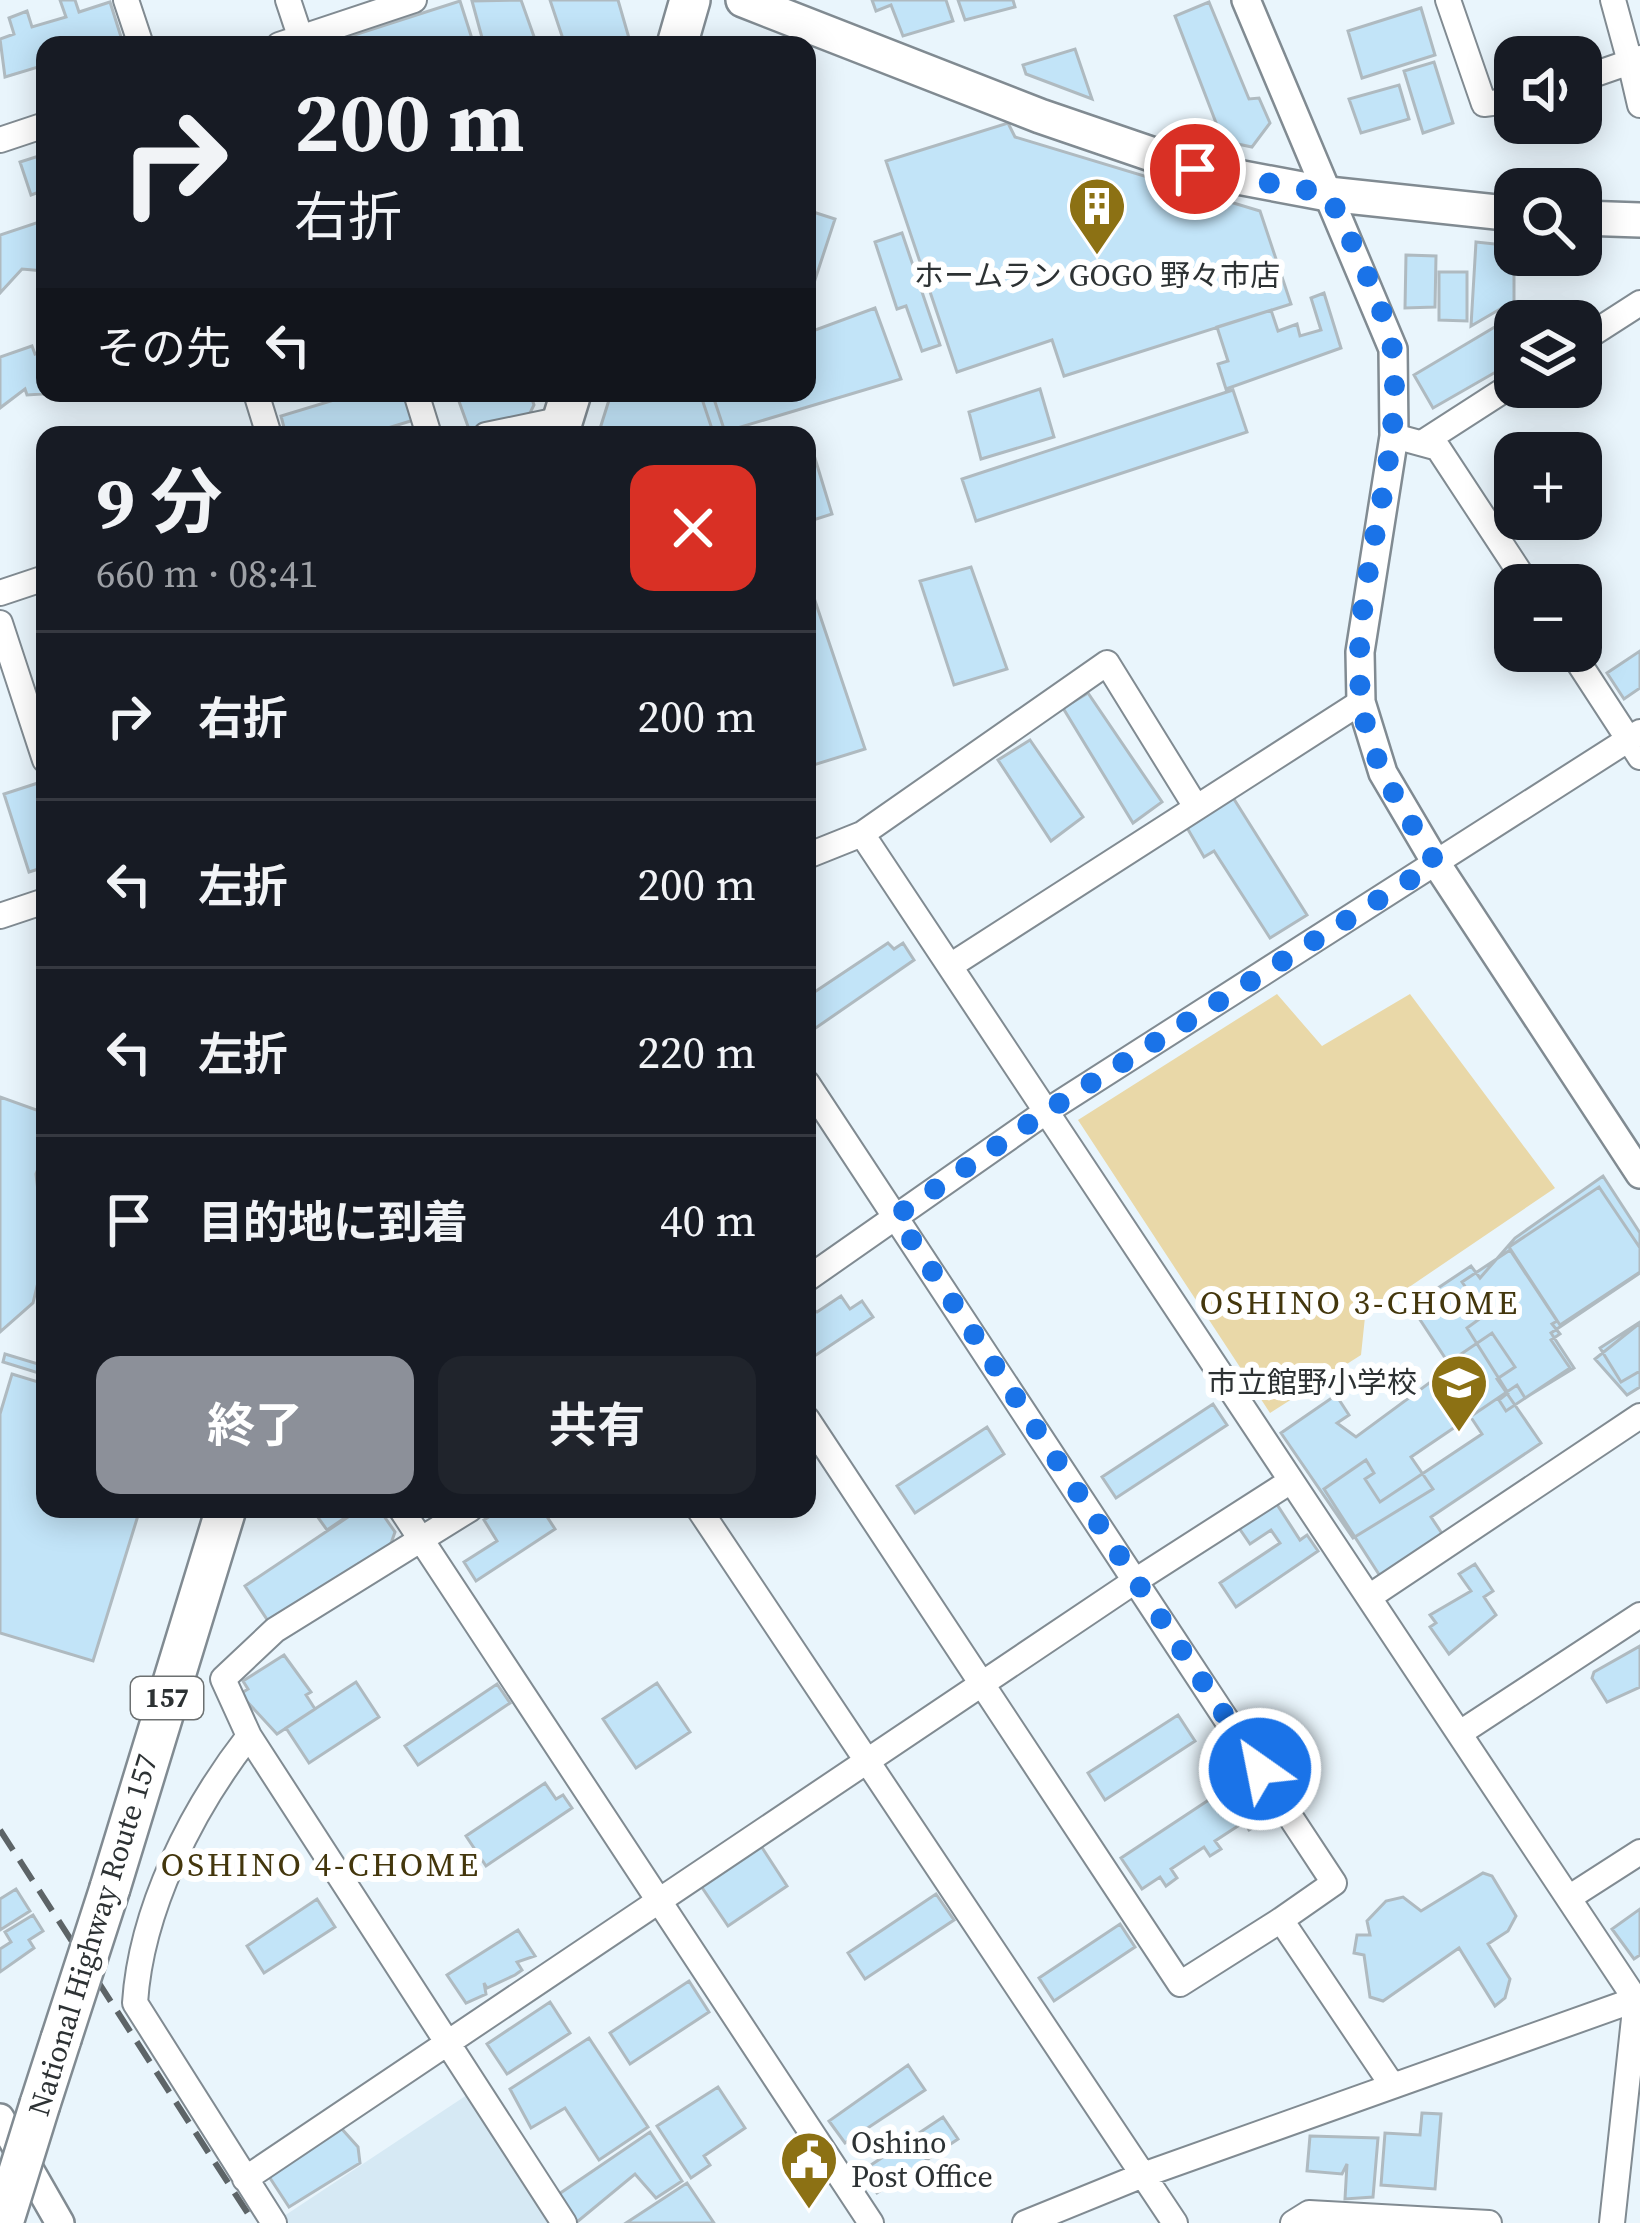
<!DOCTYPE html>
<html lang="ja">
<head>
<meta charset="utf-8">
<style>
	:root { --surface:#171b24; --page:#20242c; --text:#f1f3f6; --muted:#9ea1a6; --line:#363941; --accent:#8c9099 }
	body { margin:0; font-family:"Source Serif 4","Noto Sans JP",serif; background:var(--page); color:var(--text); height:100vh; display:flex; flex-direction:column; font-size:45px; white-space:nowrap }
	* { box-sizing:border-box; margin:0 }
	p { font-size:39px; color:var(--muted) }
	.icon { flex:none; width:66px; height:66px; fill:none; stroke:currentColor; stroke-width:2; stroke-linecap:round; stroke-linejoin:round }
	.map { position:relative; flex:1; overflow:hidden }
	.panel { position:absolute; left:36px; top:426px; width:780px; height:1092px; display:flex; flex-direction:column; background:var(--surface); border-radius:24px; box-shadow:0 6px 30px #0003 }
	.panel>* { flex:none }
	.guide { position:absolute; left:36px; top:36px; width:780px; height:366px; border-radius:24px; box-shadow:0 6px 30px #0003; background:#171b24; color:var(--text); overflow:hidden }
	.fabs { position:absolute; left:1494px; top:36px; display:grid; gap:24px }
	.fabs a { display:grid; place-items:center; width:108px; height:108px; border-radius:24px; background:var(--surface); box-shadow:0 6px 30px #0003; font-size:60px }
	.pin { position:absolute; display:grid; place-items:center; width:102px; height:102px; color:#fff; margin:-51px; border:6px solid #fff; border-radius:50%; box-shadow:0 3px 12px #0007 }
	.me { position:absolute; width:132px; margin:-66px; rotate:327deg; stroke-linejoin:round; filter:drop-shadow(0 0 9px #0008) }
	.turn { display:flex; align-items:center; gap:42px; height:252px; padding:0 60px; font-size:54px }
	.turn .icon { width:156px; height:156px; stroke-width:2.5 }
	.turn b { display:block; font-size:84px; line-height:102px }
	.then { display:flex; align-items:center; height:114px; padding:0 60px; background:#0003; gap:24px; font-size:45px }
	.round { display:grid; place-items:center; flex:none; width:126px; height:126px; border-radius:24px; background:var(--page) }
	.overview { display:flex; align-items:center; justify-content:space-between; height:204px; padding:0 60px }
	h1 { font-size:72px; font-weight:700; line-height:90px }
	.button { display:flex; gap:24px; margin-top:auto; padding:24px 60px }
	.button a { flex:1; height:138px; border-radius:24px; background:var(--accent); color:#fff; font-size:48px; font-weight:700; line-height:138px; text-align:center }
	.button a+a { background:var(--page); color:var(--text) }
	ul { padding:0; list-style:none }
	li { display:flex; align-items:center; gap:36px; height:168px; padding:0 60px; border-top:3px solid var(--line) }
	li div { flex:1 }
	li b { display:block; font-size:45px }
	li em { font-style:normal }
	.map>svg:first-child { display:block }
	.built { fill:#d6e9f4 }
	.green { fill:#e9d8a8 }
	.building { fill:#c2e4f8; stroke:#afbac0; stroke-width:3 }
	.lines { fill:none; stroke-linecap:round; stroke-linejoin:round }
	.minor-casing { stroke:#818b92; stroke-width:28 }
	.tertiary-casing { stroke:#818b92; stroke-width:32 }
	.secondary-casing { stroke:#818b92; stroke-width:38 }
	.trunk-casing { stroke:#818b92; stroke-width:44 }
	.minor { stroke:#fff; stroke-width:24 }
	.tertiary { stroke:#fff; stroke-width:27 }
	.secondary { stroke:#fff; stroke-width:33 }
	.trunk { stroke:#fff; stroke-width:39 }
	.rail { stroke:#5d6467; stroke-width:6; stroke-dasharray:24 12; stroke-linecap:butt }
	.trunk-bridge-casing { stroke:#818b92; stroke-width:44; stroke-linecap:butt }
	.trunk-bridge { stroke:#fff; stroke-width:39 }
	.route { stroke:#1a73e8; stroke-width:21; stroke-dasharray:0 37.8 }
	.labels { text-anchor:middle; stroke-width:12; stroke-linejoin:round; paint-order:stroke }
	.shield { fill:#fff; stroke:#6c7071; stroke-width:3 }
	.shield-label { font-size:27px; font-weight:bold; fill:#2d3234 }
	.poi-label { font-size:30px; fill:#2d3234; stroke:#fff }
	.street-label { font-size:30px; fill:#2d3234; stroke:#fff }
	.neighbourhood-label { font-size:33px; letter-spacing:3px; fill:#43360c; stroke:#fff }
</style>
</head>
<body>
<div class="map">
<svg width="1640" height="2223" viewBox="0 0 1640 2223">
	<rect width="100%" height="100%" fill="#e9f5fc"/>
	<path class="built" d="M467,2095L551,2223H284L281,2218Z"/>
	<path class="green" d="M1277,994L1322,1046L1410,994L1555,1188L1365,1317L1361,1355L1270,1413L1078,1120Z"/>
	<path class="building" d="M60,0H75L79,12L110,2L122,40L45,45V65L5,77L0,39L14,34L9,18L27,11L32,27L66,17Z
		M521,0L537,45H484L472,1Z
		M550,0H618L631,45H565Z
		M872,0H946L953,21L903,36L891,5L876,11Z
		M958,0H1013L1015,7L965,20Z
		M460,1L474,45H323Z
		M1209,2L1249,99L1259,98L1270,123L1252,147L1223,141L1175,16Z
		M1421,8L1435,55L1362,78L1348,31Z
		M1075,49L1092,99L1026,74L1023,65Z
		M1434,62L1453,123L1423,133L1404,71Z
		M1399,85L1409,119L1361,133L1349,99Z
		M1008,123L1015,137L1260,211L1291,304L1064,376L1052,340L957,372L886,161Z
		M45,154V190L31,195L20,162Z
		M807,210L835,219L807,304Z
		M45,220V271L22,269L0,293V235Z
		M902,233L940,345L922,351L906,306L897,309L875,242Z
		M1476,242L1514,246V301L1471,326Z
		M1406,255L1436,256L1435,307L1405,308Z
		M1439,272H1467V321L1439,320Z
		M1324,293L1341,348L1226,389L1218,364L1228,361L1217,327L1271,310L1278,331L1297,324L1300,336L1321,330L1311,298Z
		M875,308L901,379L714,435L700,393H807V333Z
		M1525,309L1532,321H1515V361L1433,408L1414,375Z
		M32,346L35,354L45,350V393H58L27,395L25,389L0,408V357Z
		M1040,389L1054,437L981,459L969,412Z
		M1233,390L1247,432L976,521L962,479Z
		M357,393H405L414,420L365,435H286L281,416Z
		M456,393H530L534,405L529,415L470,432Z
		M631,393H712L726,435H598L609,400Z
		M814,455L832,514L807,522V457Z
		M971,567L1007,669L954,685L920,581Z
		M807,577L865,749L807,767Z
		M1640,651V688L1624,699L1607,673Z
		M1088,693L1162,802L1133,823L1063,708Z
		M1030,740L1083,817L1051,841L998,760Z
		M38,783L45,804V867L29,872L4,794Z
		M1232,796L1307,915L1270,938L1214,851L1204,857L1186,826Z
		M888,943L894,949L903,943L914,960L807,1034V997Z
		M0,1097L45,1113V1150L36,1174L45,1253L33,1303L0,1332Z
		M1603,1176L1640,1233V1273L1551,1333L1574,1368L1525,1398L1517,1385L1411,1457L1433,1489L1353,1538L1281,1433L1336,1395L1349,1415L1337,1423L1356,1437L1451,1367L1411,1306L1471,1266L1480,1278L1515,1238Z
		M1599,1187L1640,1248V1272L1560,1325L1509,1247Z
		M1510,1250L1557,1321L1552,1324L1560,1334L1551,1340L1570,1368L1506,1411L1499,1400L1508,1393L1467,1328L1485,1315L1462,1282Z
		M841,1296L850,1309L862,1301L873,1317L807,1361V1306L817,1312Z
		M1640,1322V1371L1621,1382L1600,1348Z
		M1640,1323V1387L1627,1395L1595,1359Z
		M1492,1333L1515,1367L1497,1379L1541,1443L1431,1517L1445,1538L1380,1576L1324,1489L1366,1460L1374,1473L1365,1479L1380,1502L1482,1434L1439,1369Z
		M5,1354L45,1366V1375L3,1362Z
		M12,1374L45,1384V1509H140L93,1661L0,1633V1414Z
		M1213,1404L1227,1425L1116,1498L1102,1477Z
		M987,1427L1004,1454L915,1513L897,1486Z
		M1276,1503L1300,1540L1307,1535L1318,1551L1236,1607L1220,1583L1280,1543L1271,1530L1250,1544L1239,1528Z
		M312,1509H358L327,1530Z
		M360,1509H379L395,1532L389,1549L272,1627L245,1586Z
		M501,1509H542L555,1529L476,1581L464,1562L497,1541L484,1520Z
		M1475,1564L1493,1591L1484,1597L1496,1615L1449,1654L1430,1627L1436,1623L1430,1615L1471,1591L1459,1574Z
		M1640,1646V1687L1607,1702L1592,1678L1594,1672Z
		M284,1655L311,1692L306,1695L315,1709L277,1734L240,1694L248,1689L243,1681Z
		M356,1682L379,1717L309,1763L286,1728Z
		M657,1683L690,1732L636,1768L603,1719Z
		M497,1684L510,1703L418,1765L405,1746Z
		M1178,1715L1195,1741L1105,1800L1088,1773Z
		M1248,1774L1268,1805L1254,1814L1260,1823L1249,1830L1244,1822L1215,1841L1221,1849L1210,1856L1204,1847L1171,1869L1177,1878L1166,1886L1160,1877L1142,1889L1121,1858Z
		M545,1783L556,1799L563,1795L572,1808L486,1866L466,1836Z
		M761,1846L787,1886L728,1926L701,1886Z
		M1483,1873L1492,1876L1516,1916L1508,1931L1488,1944L1510,1979L1505,1998L1495,2006L1459,1948L1383,2001L1370,1997L1364,1955L1354,1953L1357,1935H1370L1367,1921L1386,1901L1403,1897L1421,1911Z
		M16,1889L30,1911L0,1930V1899Z
		M936,1894L954,1920L865,1979L848,1953Z
		M317,1899L335,1927L264,1973L247,1946Z
		M1640,1909V1955L1634,1959L1612,1929Z
		M33,1915L43,1931L29,1940L34,1948L0,1972V1949L11,1942L5,1932Z
		M1120,1924L1135,1947L1054,2001L1039,1978Z
		M518,1930L535,1956L517,1962L522,1970L515,1975L487,1988L484,1983L486,1994L466,2003L447,1975Z
		M689,1981L709,2012L630,2064L610,2033Z
		M550,2002L570,2033L507,2074L487,2044Z
		M589,2038L648,2127L599,2160L565,2108L531,2128L510,2089Z
		M908,2065L925,2090L845,2143L829,2121Z
		M718,2087L745,2128L704,2156L710,2165L691,2178L657,2126Z
		M1422,2113L1441,2114L1435,2189L1381,2185L1385,2133L1420,2135Z
		M943,2117L958,2139L877,2193L862,2171Z
		M341,2128L358,2147L360,2163L289,2207L268,2175Z
		M650,2132L682,2181L656,2198L635,2174L577,2222L559,2194Z
		M1310,2136L1378,2138L1373,2197L1345,2199L1347,2164L1342,2174L1307,2171Z
		M687,2183L714,2223H626Z"/>
	<g class="lines">
		<defs>
			<path id="minor" d="M126,0L141,45
				M288,0L303,45
				M1448,0L1484,104L1515,100
				M1613,0L1630,62L1640,58
				M279,45L414,0
				M1581,79L1630,62L1640,105
				M0,140L45,125
				M1581,341L1640,303
				M256,393L269,435
				M416,393L429,435
				M486,435L563,419
				M1394,436L1438,448L1528,585
				M1425,441L1515,383
				M0,593L45,578
				M0,623L45,760
				M1571,651L1640,757
				M862,834L1107,663L1196,807
				M807,856L862,834L1636,2000L1612,2223
				M0,916L45,901
				M950,966L1361,702
				M807,1083L1135,1581L1291,1481
				M807,1279L1047,1111L1640,732
				M807,1419L1180,1984L1281,1920
				M401,1509L871,2223
				M699,1509L1175,2223
				M1369,1597L1640,1416
				M1460,1733L1640,1615
				M249,1736L564,2223
				M1570,1897L1640,1852
				M245,2179L1135,1581L1334,1883L1281,1920L1392,2085
				M274,2223L135,2003C141,1909 192,1809 249,1736L223,1679L275,1630L470,1509
				M1025,2223L1143,2175L1640,1998
				M1293,2223L1309,2213L1489,2223"/>
			<path id="tertiary" d="M1246,0L1393,349L1394,436L1360,652L1361,702L1383,773L1436,863L1640,1174
				M0,2118L60,2223"/>
			<path id="secondary" d="M743,0L1040,116L1195,169L1328,194L1515,214
				M1581,218L1640,220"/>
			<path id="trunk" d="M677,45L690,0
				M558,435L571,393
				M110,1888L226,1509
				M40,2104L61,2039"/>
		</defs>
		<use href="#minor" class="minor-casing"/>
		<use href="#tertiary" class="tertiary-casing"/>
		<use href="#secondary" class="secondary-casing"/>
		<use href="#trunk" class="trunk-casing"/>
		<use href="#minor" class="minor"/>
		<use href="#tertiary" class="tertiary"/>
		<use href="#secondary" class="secondary"/>
		<use href="#trunk" class="trunk"/>
		<path class="rail" d="M0,1830L254,2223"/>
		<defs>
			<path id="trunk-bridge" d="M61,2039L110,1888
				M3,2223L40,2104"/>
		</defs>
		<use href="#trunk-bridge" class="trunk-bridge-casing"/>
		<use href="#trunk-bridge" class="trunk-bridge"/>
	</g>
	<g class="lines">
		<path class="route" d="M1195,169L1328,194C1347,232 1389,314 1393,354C1404,470 1349,583 1361,698C1367,759 1405,813 1436,863L1047,1111L896,1216L1260,1769"/>
	</g>
	<defs>
		<symbol id="building-pin" viewBox="-11 -11 22 30"><path d="M0 17L-7.5 6A9.5 9.5 0 1 1 7.5 6Z" fill="#8c7114" stroke="#fff"/><path d="M-4-6H4V6H1V3H-1V6H-4ZM-2.5-4.3h1.7v1.8h-1.7ZM.8-4.3h1.7v1.8H.8ZM-2.5-1h1.7V.8h-1.7ZM.8-1h1.7V.8H.8Z" fill="#fff"/></symbol>
		<symbol id="school-pin" viewBox="-11 -11 22 30"><path d="M0 17L-7.5 6A9.5 9.5 0 1 1 7.5 6Z" fill="#8c7114" stroke="#fff"/><path d="M0-5L7-2L0 1L-7-2ZM-4 1L0 2.5L4 1V4Q0 6-4 4Z" fill="#fff"/></symbol>
		<symbol id="civic-pin" viewBox="-11 -11 22 30"><path d="M0 17L-7.5 6A9.5 9.5 0 1 1 7.5 6Z" fill="#8c7114" stroke="#fff"/><path d="M-.6-6.5H3V-4.5H.6V-3L4-1V1h2V6H-6V1h2V-1L-.6-3ZM-1.2 2.5V6h2.4V2.5Z" fill="#fff"/></symbol>
	</defs>
	<g fill-rule="evenodd">
		<use href="#building-pin" x="1064" y="173" width="66" height="90"/>
		<use href="#school-pin" x="1426" y="1350" width="66" height="90"/>
		<use href="#civic-pin" x="776" y="2127" width="66" height="90"/>
	</g>
	<g class="labels">
		<rect class="shield" x="131" y="1677" width="72" height="42" rx="9"/>
		<g class="shield-label">
			<text x="167" y="1707">157</text>
		</g>
		<g class="poi-label">
			<text x="1097" y="286">ホームラン GOGO 野々市店</text>
			<text x="1417" y="1393" text-anchor="end">市立館野小学校</text>
			<text x="851" y="2153" text-anchor="start">Oshino<tspan x="851" dy="34">Post Office</tspan></text>
		</g>
		<g class="street-label">
			<text transform="translate(93 1935) rotate(-73)" y="10">National Highway Route 157</text>
		</g>
		<g class="neighbourhood-label">
			<text x="1360" y="1314">OSHINO 3-CHOME</text>
			<text x="321" y="1876">OSHINO 4-CHOME</text>
		</g>
	</g>
</svg>
<div class="fabs">
<a><svg class="icon" aria-label="sound" viewBox="0 0 24 24"><path d="M4 9h4l5-4v14l-5-4H4zM17 9q2 3 0 6"/></svg></a>
<a><svg class="icon" aria-label="search" viewBox="0 0 24 24"><circle cx="10" cy="10" r="6"/><path d="M15 15l6 6"/></svg></a>
<a><svg class="icon" aria-label="layers" viewBox="0 0 24 24"><path d="M12 4l9 5-9 5-9-5zM3 14l9 5 9-5"/></svg></a>
<a>+</a>
<a>−</a>
</div>
<div class="pin" style="left:1195px;top:169px;background:#d93025"><svg class="icon" aria-label="arrive" viewBox="0 0 24 24"><path d="M6 21V4h12l-3 4 3 4H6"/></svg></div>
<svg class="me" style="left:1260px;top:1769px" viewBox="-20 -20 40 40"><circle r="17" fill="#1a73e8" stroke="#fff" stroke-width="3"/><path d="M0-11L8 9 0 5-8 9z" fill="#fff"/></svg>
<div class="guide">
<div class="turn"><svg class="icon" aria-label="right" viewBox="0 0 24 24"><path d="M7 20v-9h11M14 6l5 5-5 5"/></svg><div><b>200 m</b>右折</div></div>
<div class="then">その先<svg class="icon" aria-label="left" viewBox="0 0 24 24"><path d="M17 20v-9H6M10 6l-5 5 5 5"/></svg></div>
</div>
<section class="panel">
<div class="overview"><div><h1>9 分</h1><p>660 m · 08:41</p></div><a class="round" style="background:#d93025;color:#fff"><svg class="icon" aria-label="close" viewBox="0 0 24 24"><path d="M6 6l12 12M18 6L6 18"/></svg></a></div>
<ul>
<li><svg class="icon" aria-label="right" viewBox="0 0 24 24"><path d="M7 20v-9h11M14 6l5 5-5 5"/></svg><div><b>右折</b></div><em>200 m</em></li>
<li><svg class="icon" aria-label="left" viewBox="0 0 24 24"><path d="M17 20v-9H6M10 6l-5 5 5 5"/></svg><div><b>左折</b></div><em>200 m</em></li>
<li><svg class="icon" aria-label="left" viewBox="0 0 24 24"><path d="M17 20v-9H6M10 6l-5 5 5 5"/></svg><div><b>左折</b></div><em>220 m</em></li>
<li><svg class="icon" aria-label="arrive" viewBox="0 0 24 24"><path d="M6 21V4h12l-3 4 3 4H6"/></svg><div><b>目的地に到着</b></div><em>40 m</em></li>
</ul>
<div class="button"><a>終了</a><a>共有</a></div>
</section>
</div>
</body>
</html>
